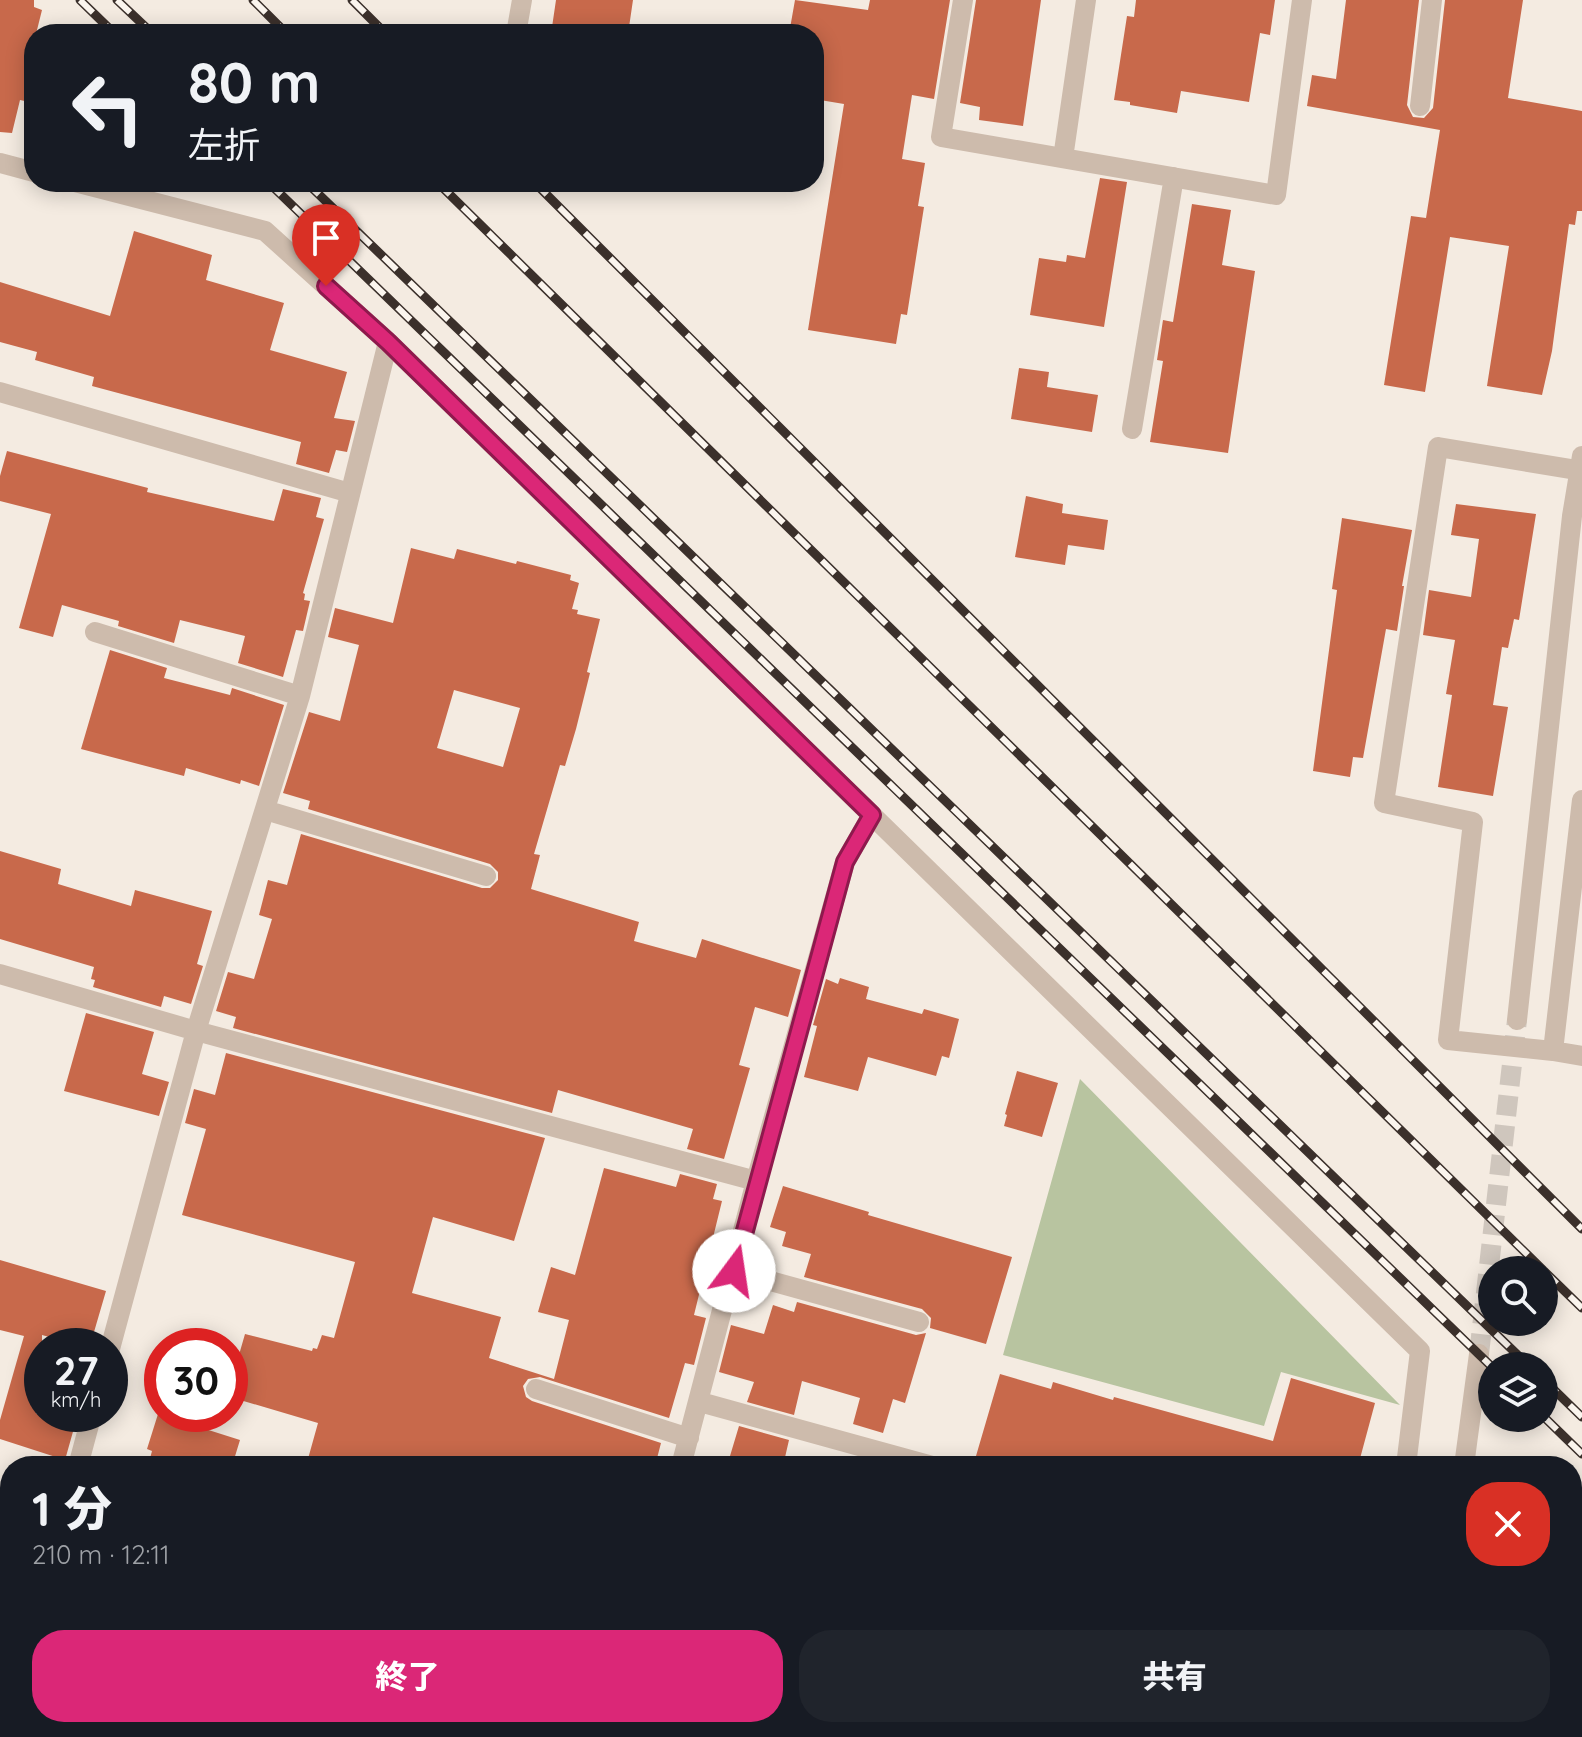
<!DOCTYPE html>
<html lang="ja">
<head>
<meta charset="utf-8">
<style>
	:root { --surface:#171b24; --page:#20242c; --text:#f1f3f6; --muted:#9ea1a6; --accent:#db2777 }
	body { margin:0; font-family:Quicksand,"Noto Sans JP",sans-serif; background:var(--page); color:var(--text); height:100vh; display:flex; flex-direction:column; font-size:30px; white-space:nowrap }
	* { box-sizing:border-box; margin:0 }
	p { font-size:26px; color:var(--muted) }
	.icon { flex:none; width:44px; height:44px; fill:none; stroke:currentColor; stroke-width:2; stroke-linecap:round; stroke-linejoin:round }
	.map { position:relative; flex:1; overflow:hidden }
	.sheet { position:absolute; left:0px; top:1456px; width:1582px; height:282px; display:flex; flex-direction:column; background:var(--surface); border-radius:32px 32px 0 0; box-shadow:0 4px 20px #0003 }
	.sheet>* { flex:none }
	.guide { position:absolute; left:24px; top:24px; width:800px; height:168px; border-radius:32px; box-shadow:0 4px 20px #0003; background:#171b24; color:var(--text); overflow:hidden }
	.buttons { position:absolute; left:1478px; top:1256px; display:grid; gap:16px }
	.buttons a { display:grid; place-items:center; width:80px; height:80px; border-radius:50%; background:var(--surface); box-shadow:0 4px 20px #0003; font-size:40px }
	.speed { position:absolute; left:24px; top:1328px; display:flex; gap:16px; font-size:40px; font-weight:700; text-align:center }
	.speed>* { display:grid; place-content:center; width:104px; height:104px; border-radius:50%; background:var(--surface); box-shadow:0 4px 20px #0003; line-height:1 }
	.speed small { font-size:20px; font-weight:400 }
	.speed .limit { border:12px solid #d22; background:#fff; color:#111 }
	.pin { position:absolute; display:grid; place-items:center; width:68px; height:68px; color:#fff; margin:-82px -34px; border-radius:50% 50% 50% 0; rotate:-45deg; box-shadow:0 0 8px #0007 }
	.pin .icon { rotate:45deg }
	.me { position:absolute; width:88px; margin:-44px; rotate:14deg; stroke-linejoin:round; filter:drop-shadow(0 0 6px #0008) }
	.turn { display:flex; align-items:center; gap:28px; height:168px; padding:0 32px; font-size:36px }
	.turn .icon { width:104px; height:104px; stroke-width:2.5 }
	.turn b { display:block; font-size:56px; line-height:68px }
	.round { display:grid; place-items:center; flex:none; width:84px; height:84px; border-radius:32px; background:var(--page) }
	.summary { display:flex; align-items:center; justify-content:space-between; height:136px; padding:0 32px }
	h1 { font-size:48px; font-weight:800; line-height:60px }
	.cta { display:flex; gap:16px; margin-top:auto; padding:16px 32px }
	.cta a { flex:1; height:92px; border-radius:32px; background:var(--accent); color:#fff; font-size:32px; font-weight:800; line-height:92px; text-align:center }
	.cta a+a { background:var(--page); color:var(--text) }
	.map>svg:first-child { display:block }
	.green { fill:#b8c4a0 }
	.building { fill:#c8694b; fill-rule:evenodd }
	.lines { fill:none; stroke-linecap:round; stroke-linejoin:round }
	.minor-tunnel { stroke:#cfc6bd; stroke-width:20; stroke-dasharray:20 10; stroke-linecap:butt }
	.minor { stroke:#cdbbac; stroke-width:20 }
	.trunk { stroke:#6c584f; stroke-width:22 }
	.rail-casing { stroke:#3b302b; stroke-width:9 }
	.rail { stroke:#fbf5ee; stroke-width:6; stroke-dasharray:18; stroke-linecap:butt }
	.route-casing { stroke:#8e194d; stroke-width:20 }
	.route { stroke:#db2777; stroke-width:14 }
</style>
</head>
<body>
<div class="map">
<svg width="1582" height="1737" viewBox="0 0 1582 1737">
	<rect width="100%" height="100%" fill="#f4ebe1"/>
	<path class="green" d="M1080,1079L1400,1405L1281,1372L1264,1426L1003,1355Z"/>
	<path class="building" d="M0,0H34V7L42,10L28,66L34,67V103L20,100L12,133L0,132Z
		M556,0H633L628,34H551Z
		M795,0L868,10L870,0H950L934,99L912,95L902,159L925,163L918,206L924,207L907,315L901,314L896,344L808,330L844,104L814,99V34H789Z
		M976,0H1041L1023,126L979,120L980,107L960,103Z
		M1136,0H1275L1270,35L1260,33L1249,102L1181,91L1177,113L1130,105V102L1114,100L1127,16L1134,17Z
		M1346,0H1419L1407,105L1413,117L1424,118L1433,108L1445,0H1523L1508,98L1582,111V211H1577L1575,225L1569,224L1552,351L1542,395L1487,386L1509,246L1450,237L1425,392L1384,385L1411,216L1426,218L1440,130L1307,106L1312,75L1336,79Z
		M1100,178L1127,182L1104,327L1030,315L1039,258L1066,262L1067,255L1085,258Z
		M1192,204L1231,210L1222,265L1255,271L1228,453L1150,442L1163,361L1157,360L1163,320L1173,322Z
		M134,231L212,255L206,280L284,303L270,350L347,372L334,418L355,421L347,452L336,450L329,473L296,464L301,442L92,386L94,377L35,360L37,352L0,342V282L110,316Z
		M1019,368L1049,372L1047,387L1098,395L1092,432L1011,419Z
		M7,451L148,488L147,492L274,521L283,489L321,498L316,517L324,519L303,593L305,594L304,600L310,601L303,631L296,630L283,677L238,663L245,636L180,620L174,643L118,626L119,621L62,605L53,637L19,628L51,514L0,501V476Z
		M1026,496L1063,504L1062,513L1108,520L1104,550L1068,545L1065,565L1015,557Z
		M1456,504L1536,514L1519,620L1514,619L1508,648L1502,647L1493,705L1508,707L1493,796L1438,787L1452,695L1446,694L1455,640L1423,635L1429,590L1471,597L1479,539L1451,535Z
		M1342,518L1412,530L1402,586H1404L1397,631L1386,629L1363,758L1353,757L1350,777L1313,771L1337,590L1332,589Z
		M411,548L454,559L457,549L516,564L517,561L571,575L570,580L579,583L572,609L578,610L577,614L600,619L587,672L590,673L576,729L565,766L560,765L534,854L540,855L531,889L639,922L634,941L696,958L702,939L801,970L788,1017L755,1007L739,1065L750,1068L724,1159L687,1149L693,1129L558,1090L552,1113L233,1028L236,1017L216,1011L228,972L254,979L272,919L259,915L268,880L287,885L301,834L482,888H490L498,880V872L490,864L308,809L310,801L283,793L309,712L340,721L359,645L328,637L335,608L393,623ZM454,690L520,708L503,767L437,748Z
		M110,650L167,668L164,678L230,695L232,688L284,705L259,786L241,780L240,784L186,768L184,776L81,749Z
		M0,851L61,869L58,884L131,906L135,890L212,911L197,964L203,966L191,1004L164,996L161,1007L93,987L95,980L91,979L94,967L0,939Z
		M840,978L869,987L866,999L922,1014L924,1009L959,1019L949,1058L942,1056L936,1076L868,1057L858,1091L804,1077L817,1026L813,1025L826,979L838,984Z
		M86,1013L154,1032L142,1074L169,1082L159,1116L64,1091Z
		M226,1053L545,1138L514,1241L433,1217L412,1293L501,1317L489,1358L554,1379L569,1320L538,1312L551,1267L575,1275L604,1168L676,1187L680,1174L717,1184L713,1199L722,1201L694,1315L706,1318L694,1365L685,1363L669,1418L540,1377L528,1379L523,1386L526,1397L532,1401L661,1443L655,1466H306L318,1423L230,1397V1386L245,1334L312,1351L313,1348L317,1349L322,1335L334,1338L355,1262L182,1215L206,1129L185,1123L194,1089L215,1095Z
		M1017,1071L1058,1083L1042,1137L1004,1126L1007,1115L1005,1114Z
		M783,1186L869,1212L868,1215L1012,1257L986,1344L930,1328L931,1318L922,1309L804,1277L811,1254L782,1246L786,1232L770,1227Z
		M0,1260L106,1291L94,1332L87,1330L82,1346L42,1335V1392L36,1414H73L72,1419L76,1421L65,1460L0,1439V1420L24,1336L0,1330Z
		M797,1302L916,1335L926,1333L905,1403L893,1399L883,1433L853,1424L860,1398L802,1381L794,1415L747,1402L754,1382L719,1372L731,1325L764,1334L773,1305L794,1312Z
		M1000,1374L1051,1389L1053,1382L1113,1400L1114,1397L1273,1441L1291,1378L1375,1403L1358,1466H1011L976,1456Z
		M158,1414L240,1440L232,1466H148L152,1451L147,1449Z
		M739,1426L789,1440L783,1466H727Z"/>
	<g class="lines">
		<path class="minor-tunnel" d="M1479,1354L1517,1020"/>
		<path class="minor" d="M963,0L941,137L1276,195L1302,0
			M516,34L522,0
			M1420,106L1432,0
			M1063,158L1086,0
			M0,163L34,172
			M75,182L265,231L388,342L1420,1351L1406,1466
			M0,392L350,493
			M1132,429L1174,177
			M95,632L300,696
			M1582,800L1553,1051L1582,1056
			M265,810L486,876
			M0,974L196,1031L756,1181L681,1466
			M1517,1020L1572,516L1582,456
			M1553,1051L1448,1040L1473,822L1384,803L1438,447L1582,471
			M756,1181L845,862L872,815
			M734,1271L919,1322
			M110,1349L196,1031L300,696L388,342
			M536,1389L689,1438
			M700,1402L932,1466
			M78,1466L92,1414
			M1464,1466L1479,1354
			M602,1737L604,1728
			M1165,1737L1168,1728
			M1388,1737L1389,1728
			M1427,1737L1428,1728"/>
		<path class="trunk" d="M0,1593L10,1599
			M227,1728L242,1737"/>
		<defs>
			<path id="rail" d="M80,0L115,34
				M117,0L153,34
				M253,0L287,34
				M352,0L386,34
				M268,182L1492,1367
				M306,182L1529,1366
				M437,182L1543,1270
				M534,182L1582,1229
				M1544,1271L1582,1308
				M1544,1380L1582,1417
				M1544,1417L1582,1454"/>
		</defs>
		<use href="#rail" class="rail-casing"/>
		<use href="#rail" class="rail"/>
	</g>
	<g class="lines">
		<defs>
			<path id="route" d="M326,286L388,342L872,815L845,862L734,1271"/>
		</defs>
		<use href="#route" class="route-casing"/>
		<use href="#route" class="route"/>
	</g>
</svg>
<div class="buttons">
<a><svg class="icon" aria-label="search" viewBox="0 0 24 24"><circle cx="10" cy="10" r="6"/><path d="M15 15l6 6"/></svg></a>
<a><svg class="icon" aria-label="layers" viewBox="0 0 24 24"><path d="M12 4l9 5-9 5-9-5zM3 14l9 5 9-5"/></svg></a>
</div>
<div class="speed"><div>27<small>km/h</small></div><div class="limit">30</div></div>
<div class="pin" style="left:326px;top:286px;background:#d93025"><svg class="icon" aria-label="arrive" viewBox="0 0 24 24"><path d="M6 21V4h12l-3 4 3 4H6"/></svg></div>
<svg class="me" style="left:734px;top:1271px" viewBox="-20 -20 40 40"><circle r="19" fill="#fff"/><path d="M0-13L10 11 0 6-10 11z" fill="#db2777"/></svg>
<div class="guide">
<div class="turn"><svg class="icon" aria-label="left" viewBox="0 0 24 24"><path d="M17 20v-9H6M10 6l-5 5 5 5"/></svg><div><b>80 m</b>左折</div></div>
</div>
<section class="sheet">
<div class="summary"><div><h1>1 分</h1><p>210 m · 12:11</p></div><a class="round" style="background:#d93025;color:#fff"><svg class="icon" aria-label="close" viewBox="0 0 24 24"><path d="M6 6l12 12M18 6L6 18"/></svg></a></div>
<div class="cta"><a>終了</a><a>共有</a></div>
</section>
</div>
</body>
</html>
